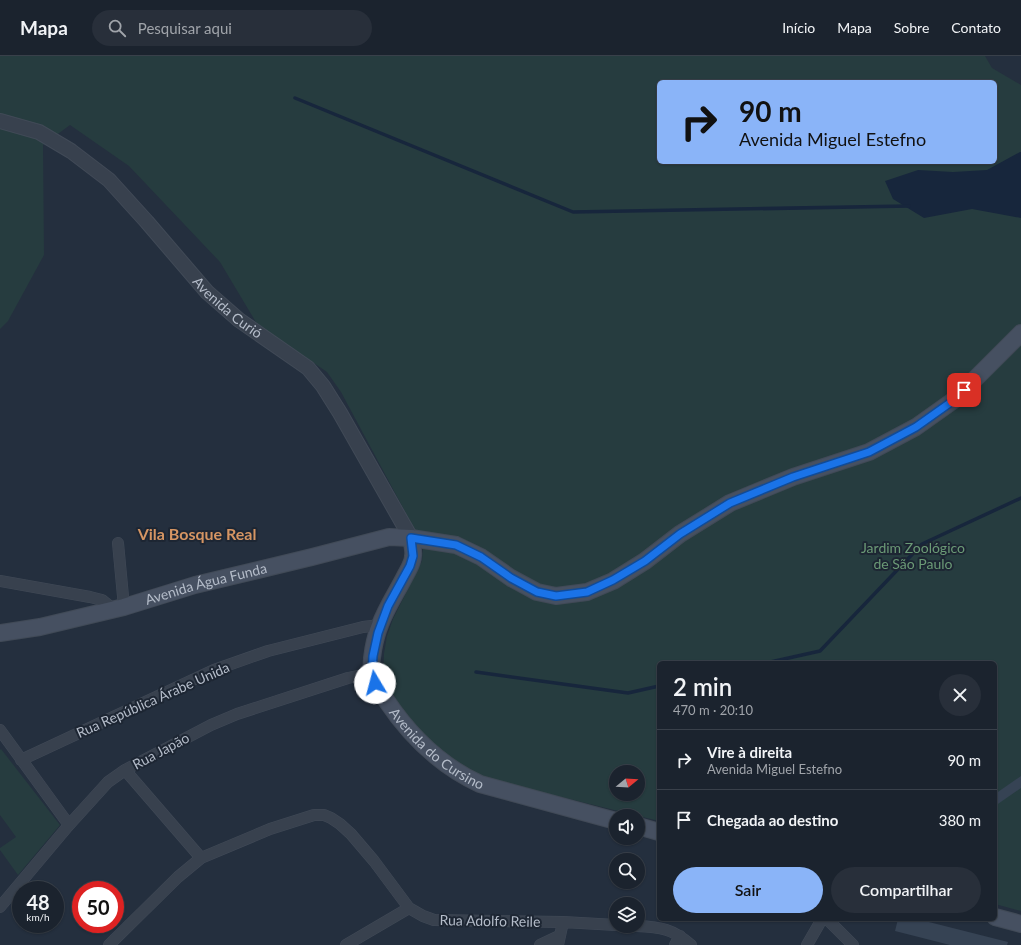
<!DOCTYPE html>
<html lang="pt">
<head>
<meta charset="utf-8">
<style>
	:root { --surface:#1b232e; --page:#282f3a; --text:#f1f3f6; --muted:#a0a4aa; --line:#39404a; --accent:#8ab4f8 }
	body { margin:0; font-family:Lato,sans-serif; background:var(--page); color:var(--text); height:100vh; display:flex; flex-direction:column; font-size:15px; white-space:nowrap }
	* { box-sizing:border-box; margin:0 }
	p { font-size:13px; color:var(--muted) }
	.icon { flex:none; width:22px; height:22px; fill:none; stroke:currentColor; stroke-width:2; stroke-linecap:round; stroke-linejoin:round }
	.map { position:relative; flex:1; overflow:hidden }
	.details { position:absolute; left:657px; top:605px; width:340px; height:260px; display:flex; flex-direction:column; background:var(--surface); border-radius:6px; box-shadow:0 1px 3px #0004,0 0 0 1px var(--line) }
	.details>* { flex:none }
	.guide { position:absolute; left:657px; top:24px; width:340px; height:84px; border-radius:6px; box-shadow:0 1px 3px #0004,0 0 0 1px var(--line); background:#8ab4f8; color:#111; overflow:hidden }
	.needle { width:26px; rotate:72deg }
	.controls { position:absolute; left:609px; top:709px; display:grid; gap:8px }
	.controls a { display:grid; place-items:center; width:36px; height:36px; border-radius:50%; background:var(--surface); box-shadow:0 1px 3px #0004,0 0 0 1px var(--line); font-size:20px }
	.speed { position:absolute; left:12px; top:825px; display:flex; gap:8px; font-size:20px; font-weight:700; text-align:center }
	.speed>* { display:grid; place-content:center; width:52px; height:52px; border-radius:50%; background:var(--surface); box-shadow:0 1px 3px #0004,0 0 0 1px var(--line); line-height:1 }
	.speed small { font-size:10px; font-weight:400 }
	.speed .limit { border:6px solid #d22; background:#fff; color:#111 }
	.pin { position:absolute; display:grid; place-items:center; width:34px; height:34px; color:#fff; margin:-17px; border-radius:8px; box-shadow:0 2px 6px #0006 }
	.me { position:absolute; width:44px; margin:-22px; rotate:352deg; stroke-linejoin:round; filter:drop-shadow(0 0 3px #0008) }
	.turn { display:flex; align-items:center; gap:14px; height:84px; padding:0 16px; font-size:18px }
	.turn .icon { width:52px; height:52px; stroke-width:2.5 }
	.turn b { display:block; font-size:28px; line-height:34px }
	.round { display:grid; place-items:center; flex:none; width:42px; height:42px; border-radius:21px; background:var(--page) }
	.summary { display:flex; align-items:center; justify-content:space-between; height:68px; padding:0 16px }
	h1 { font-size:24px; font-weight:600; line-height:30px }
	.cta { display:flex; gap:8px; margin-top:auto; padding:8px 16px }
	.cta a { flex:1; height:46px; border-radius:24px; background:var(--accent); color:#111; font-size:16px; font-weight:600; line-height:46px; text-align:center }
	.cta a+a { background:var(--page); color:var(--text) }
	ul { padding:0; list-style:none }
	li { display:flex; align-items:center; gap:12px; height:60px; padding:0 16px; border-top:1px solid var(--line) }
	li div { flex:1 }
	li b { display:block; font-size:15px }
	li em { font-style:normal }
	header { display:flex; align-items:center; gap:24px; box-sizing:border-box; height:56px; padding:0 20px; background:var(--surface); border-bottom:1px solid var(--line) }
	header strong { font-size:19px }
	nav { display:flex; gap:22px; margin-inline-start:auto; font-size:14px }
	.search { width:280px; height:36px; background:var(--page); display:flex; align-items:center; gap:10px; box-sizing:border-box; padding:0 14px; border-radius:22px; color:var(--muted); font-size:15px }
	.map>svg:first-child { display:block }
	.green { fill:#263c3f; fill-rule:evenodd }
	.water { fill:#17263c }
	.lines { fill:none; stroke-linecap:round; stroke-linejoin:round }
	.stream { stroke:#17263c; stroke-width:3.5 }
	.building { fill:#364354 }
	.minor-casing { stroke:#414a57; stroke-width:12 }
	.tertiary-casing { stroke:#414a57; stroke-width:16 }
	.secondary-casing { stroke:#414a57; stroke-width:18 }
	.minor { stroke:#38414e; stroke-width:11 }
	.tertiary { stroke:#38414e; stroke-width:14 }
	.secondary { stroke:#465061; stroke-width:16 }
	.route-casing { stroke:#114b97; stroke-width:10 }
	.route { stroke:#1a73e8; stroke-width:7 }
	.labels { text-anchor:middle; stroke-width:4; stroke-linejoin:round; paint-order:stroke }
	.street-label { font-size:14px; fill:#b4bcc9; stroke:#1d2633 }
	.park-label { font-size:14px; fill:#6b9a76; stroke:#1d2633 }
	.quarter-label { font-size:16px; font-weight:bold; fill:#d59563; stroke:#1d2633 }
</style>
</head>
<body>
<header>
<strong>Mapa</strong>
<div class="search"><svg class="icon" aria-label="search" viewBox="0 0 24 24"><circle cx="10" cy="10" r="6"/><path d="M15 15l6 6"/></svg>Pesquisar aqui</div>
<nav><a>Início</a><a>Mapa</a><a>Sobre</a><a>Contato</a></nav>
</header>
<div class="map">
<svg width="1021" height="889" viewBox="0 0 1021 889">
	<rect width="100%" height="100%" fill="#242f3e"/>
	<path class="green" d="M0,0H985L992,12L1021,29V855L995,848V607H659V765L483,722L458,708L437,693L408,662L387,629L383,618L384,598L387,580L393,563L422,505L423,489L341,336L327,316L257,268L220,206L129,110L70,69L43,89L44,199L8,265L0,273ZM659,26H995V106H659ZM616,716H638V738H616Z
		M1,693L60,769L18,819L0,794V792L16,781L0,759V694Z"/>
	<path class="water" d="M1020,96H1021V162L972,153L924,162L893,143L885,125L918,114L953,116L987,114Z"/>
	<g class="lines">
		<path class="stream" d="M295,42L573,156L909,150
			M766,607L820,595L922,488L1021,442
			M476,616L628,637L659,630"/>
	</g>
	<path class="building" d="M1021,720V732L995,750V738Z
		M898,863H917L1008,886L1007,889H950L895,875Z"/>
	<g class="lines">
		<defs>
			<path id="minor" d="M118,487L124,551
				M0,525L90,541L102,544L113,553
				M0,674L69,769
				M21,704L214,614L268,595L363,571L380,569
				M125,714L201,802
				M0,851L69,769L108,726L125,714L211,669L237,658L348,622L372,617
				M827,863L853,889
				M637,870C661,871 673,873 691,889
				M109,889L178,821L201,802L270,773L314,759H324L331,762L340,768L351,778L374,805L409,852L423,860L434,864L563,866L616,869
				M346,889L409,852
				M540,889L559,880
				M558,889L563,866
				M675,889L680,880
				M807,889L822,863"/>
			<g id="tertiary">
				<path id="s1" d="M0,65L39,76L71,95L109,124L147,166L207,236L239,264L308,312L323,330L340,357L411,482"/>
			</g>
			<g id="secondary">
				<path id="s2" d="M411,482C412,488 414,495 413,500C413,507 408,514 405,520C397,536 386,552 380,569C375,581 370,604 372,617C373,627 381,636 386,644C410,680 441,710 480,728L616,765"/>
				<path id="s3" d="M0,577L40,571L124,551L195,529L312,501L389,481L411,482L456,489L481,501L511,522L537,536L556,540L587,536L613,525L645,505L680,478L730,447L793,421L869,396L916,371L954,344L1021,277"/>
				<path d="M638,770L659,776"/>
				<path d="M995,861L1021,868"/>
			</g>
		</defs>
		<use href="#minor" class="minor-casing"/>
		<use href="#tertiary" class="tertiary-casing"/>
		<use href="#secondary" class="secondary-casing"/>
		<use href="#minor" class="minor"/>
		<use href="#tertiary" class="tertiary"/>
		<use href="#secondary" class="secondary"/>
	</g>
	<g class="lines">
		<defs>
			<path id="route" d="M375,627L372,617L373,600L378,577L388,550L410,510L413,500L411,482L456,489L481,501L511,522L537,536L556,540L587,536L613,524L645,505L680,478L730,447L793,421L869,396L916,371L954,344L964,334"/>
		</defs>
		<use href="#route" class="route-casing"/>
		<use href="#route" class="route"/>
	</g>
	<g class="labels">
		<g class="street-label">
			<text dy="5" stroke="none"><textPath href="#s1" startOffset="300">Avenida Curió</textPath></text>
			<text dy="5" stroke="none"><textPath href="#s3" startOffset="212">Avenida Água Funda</textPath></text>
			<text transform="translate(153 644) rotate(-24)" y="5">Rua República Árabe Unida</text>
			<text dy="5" stroke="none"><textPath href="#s2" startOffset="246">Avenida do Cursino</textPath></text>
			<text transform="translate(161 695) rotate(-28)" y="5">Rua Japão</text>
			<text transform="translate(490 865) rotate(1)" y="5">Rua Adolfo Reile</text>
		</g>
		<g class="park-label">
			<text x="913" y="497">Jardim Zoológico<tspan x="913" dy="16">de São Paulo</tspan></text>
		</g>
		<g class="quarter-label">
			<text x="197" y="484">Vila Bosque Real</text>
		</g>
	</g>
</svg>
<div class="controls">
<a><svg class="needle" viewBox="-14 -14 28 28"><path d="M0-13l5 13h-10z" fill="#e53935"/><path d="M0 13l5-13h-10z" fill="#a0a4aa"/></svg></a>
<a><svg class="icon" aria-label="sound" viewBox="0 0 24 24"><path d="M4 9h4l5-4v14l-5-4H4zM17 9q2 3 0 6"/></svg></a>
<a><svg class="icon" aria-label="search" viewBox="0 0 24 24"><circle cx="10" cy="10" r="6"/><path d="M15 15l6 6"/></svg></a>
<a><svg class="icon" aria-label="layers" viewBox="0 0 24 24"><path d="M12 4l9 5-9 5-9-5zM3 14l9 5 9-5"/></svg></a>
</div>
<div class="speed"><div>48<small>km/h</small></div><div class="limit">50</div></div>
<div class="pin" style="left:964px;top:334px;background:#d93025"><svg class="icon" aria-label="arrive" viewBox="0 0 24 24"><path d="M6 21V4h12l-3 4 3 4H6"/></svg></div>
<svg class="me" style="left:375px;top:627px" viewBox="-20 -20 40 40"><circle r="19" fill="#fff"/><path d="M0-13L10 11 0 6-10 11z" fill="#1a73e8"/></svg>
<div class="guide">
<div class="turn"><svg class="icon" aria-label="right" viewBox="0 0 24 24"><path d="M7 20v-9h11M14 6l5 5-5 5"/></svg><div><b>90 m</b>Avenida Miguel Estefno</div></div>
</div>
<section class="details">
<div class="summary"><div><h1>2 min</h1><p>470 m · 20:10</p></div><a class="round"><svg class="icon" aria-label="close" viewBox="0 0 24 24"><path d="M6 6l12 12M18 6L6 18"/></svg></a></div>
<ul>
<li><svg class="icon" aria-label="right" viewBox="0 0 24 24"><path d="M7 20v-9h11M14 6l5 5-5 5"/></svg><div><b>Vire à direita</b><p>Avenida Miguel Estefno</p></div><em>90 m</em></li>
<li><svg class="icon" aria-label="arrive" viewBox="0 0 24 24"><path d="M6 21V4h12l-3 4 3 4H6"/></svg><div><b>Chegada ao destino</b></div><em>380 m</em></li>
</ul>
<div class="cta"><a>Sair</a><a>Compartilhar</a></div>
</section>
</div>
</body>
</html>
